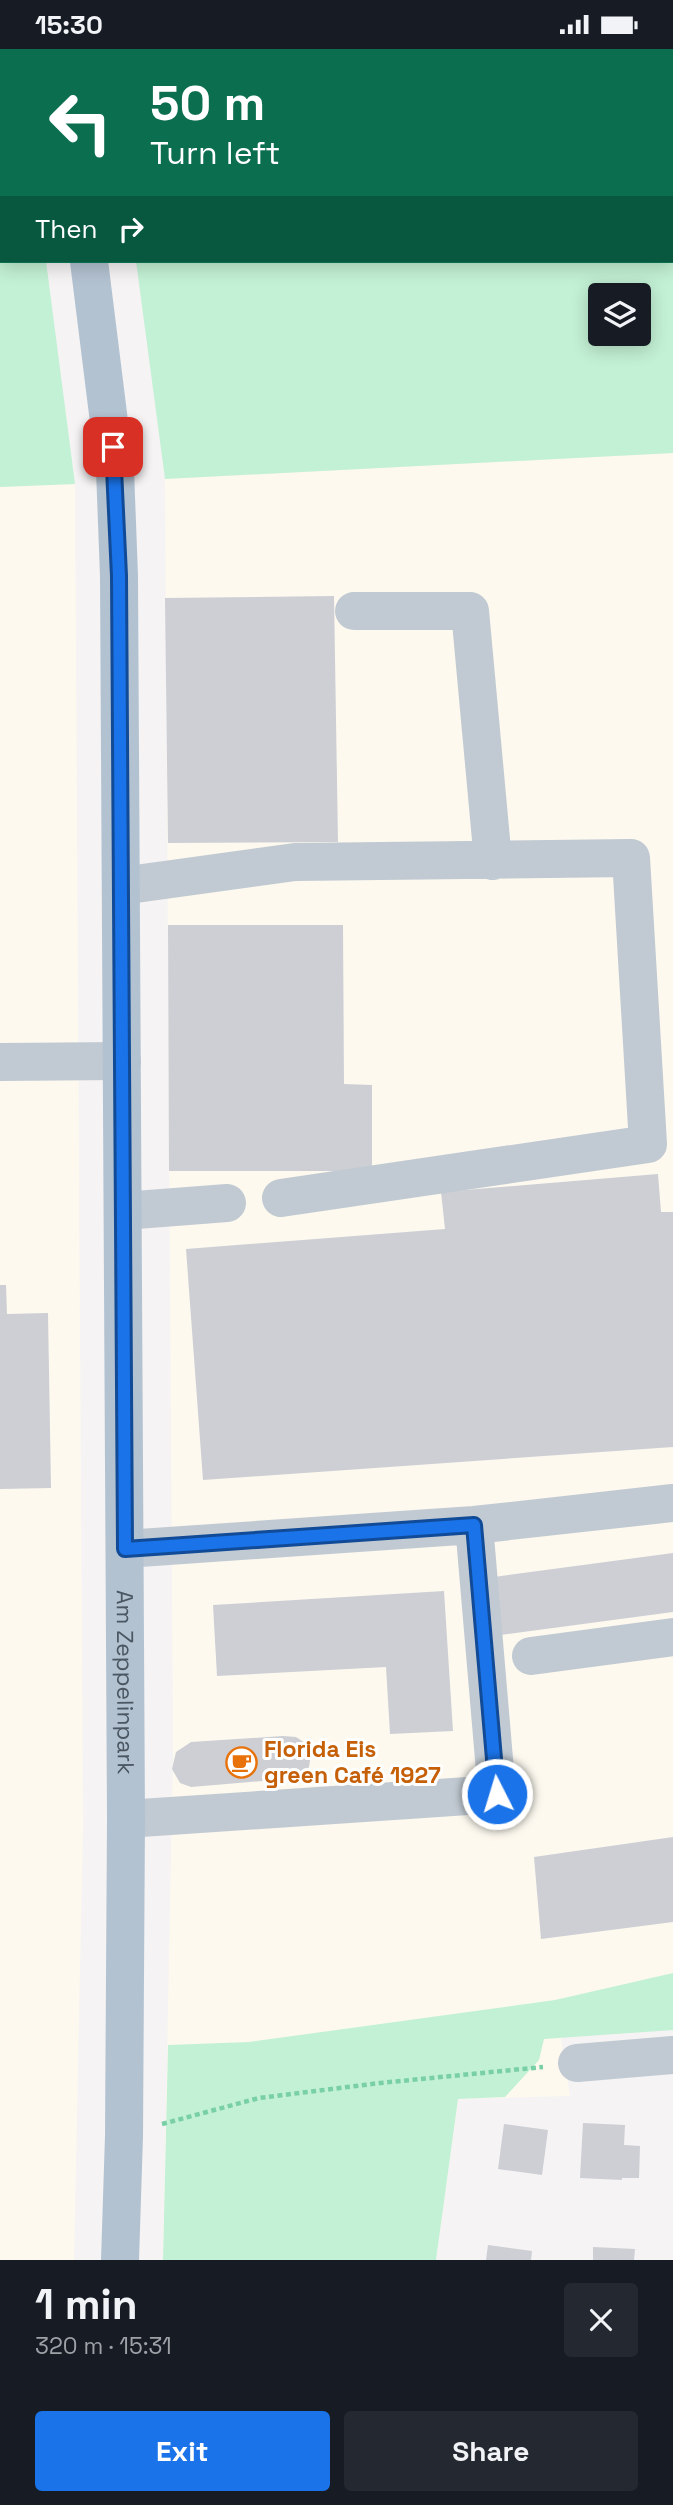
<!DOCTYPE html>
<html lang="en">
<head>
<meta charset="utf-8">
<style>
	:root { --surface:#171b24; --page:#242831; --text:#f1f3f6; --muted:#9ea1a6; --accent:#1a73e8 }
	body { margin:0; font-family:"Space Grotesk",sans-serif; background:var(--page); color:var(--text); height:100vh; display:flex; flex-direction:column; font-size:26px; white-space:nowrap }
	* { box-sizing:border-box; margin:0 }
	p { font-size:23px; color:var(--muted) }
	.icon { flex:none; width:38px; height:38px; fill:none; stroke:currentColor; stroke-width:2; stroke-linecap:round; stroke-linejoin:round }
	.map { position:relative; height:2211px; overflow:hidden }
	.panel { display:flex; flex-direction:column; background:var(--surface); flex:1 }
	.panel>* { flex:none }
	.banner { position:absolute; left:0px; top:0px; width:674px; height:214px; box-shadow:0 4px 18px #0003; background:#0b6e4f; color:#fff; overflow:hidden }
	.fabs { position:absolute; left:588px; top:234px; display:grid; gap:14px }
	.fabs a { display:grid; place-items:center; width:63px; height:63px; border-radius:7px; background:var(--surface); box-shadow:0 4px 18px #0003; font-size:35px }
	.pin { position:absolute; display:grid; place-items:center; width:60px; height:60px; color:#fff; margin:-30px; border-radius:14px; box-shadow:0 4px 10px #0006 }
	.me { position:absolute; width:77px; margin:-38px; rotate:355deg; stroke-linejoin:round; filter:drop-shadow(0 0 5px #0008) }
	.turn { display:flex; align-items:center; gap:24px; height:147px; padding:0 35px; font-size:32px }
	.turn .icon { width:91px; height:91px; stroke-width:2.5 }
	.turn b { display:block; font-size:49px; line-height:60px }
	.then { display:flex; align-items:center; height:66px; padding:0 35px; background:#0003; gap:14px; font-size:26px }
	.round { display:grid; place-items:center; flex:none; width:74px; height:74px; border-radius:7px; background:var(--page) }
	.summary { display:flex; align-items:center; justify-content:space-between; height:119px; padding:0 35px }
	h1 { font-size:42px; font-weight:600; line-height:52px }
	.cta { display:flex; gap:14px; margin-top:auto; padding:14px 35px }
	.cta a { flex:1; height:80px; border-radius:7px; background:var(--accent); color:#fff; font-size:28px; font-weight:600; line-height:80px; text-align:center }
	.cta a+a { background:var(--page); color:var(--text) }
	.status { display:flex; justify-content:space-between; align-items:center; height:49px; padding:0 35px; background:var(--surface); direction:ltr }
	.status svg { height:19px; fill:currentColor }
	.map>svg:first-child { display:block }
	.commercial { fill:#fdf9ef }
	.green { fill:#c3f1d5; fill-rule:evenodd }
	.building { fill:#cdcfd5 }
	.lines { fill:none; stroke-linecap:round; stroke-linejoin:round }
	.path { stroke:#7ad0a6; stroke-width:4.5; stroke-dasharray:5 3.5; stroke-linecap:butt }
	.minor { stroke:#c1cad2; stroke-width:38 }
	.major { stroke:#b3c2d1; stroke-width:38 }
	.route-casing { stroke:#114b97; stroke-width:18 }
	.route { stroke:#1a73e8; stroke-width:12 }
	.labels { text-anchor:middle; stroke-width:6; stroke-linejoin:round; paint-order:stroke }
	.street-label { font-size:23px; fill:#4a5661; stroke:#fff }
	.food-label { font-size:23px; font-weight:bold; fill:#c56008; stroke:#fff; text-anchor:start }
</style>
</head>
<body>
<div class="status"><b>15:30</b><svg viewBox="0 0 49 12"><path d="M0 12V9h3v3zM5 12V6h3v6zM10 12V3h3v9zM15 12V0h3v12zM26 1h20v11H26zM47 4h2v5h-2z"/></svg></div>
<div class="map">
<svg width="673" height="2211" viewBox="0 0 673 2211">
	<rect width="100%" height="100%" fill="#f5f3f3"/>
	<path class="commercial" d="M673,404V1935L555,1951L570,2047L458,2050L436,2211H163L173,1707L165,430Z
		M75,435L83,1778L74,2211H0V438Z"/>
	<path class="green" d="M0,0L18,2H2V212H46L75,435L0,438Z
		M108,0H673V404L165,430L136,212H672V2ZM600,247H639V285H600Z
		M673,1924V1981L544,1990L539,2011L505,2048L458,2050L436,2211H163L168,1996L249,1993L555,1951Z"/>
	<path class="building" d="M334,547L338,793L168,794L165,549Z
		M168,876H343L344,1035L372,1036V1122H169Z
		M658,1125L661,1163H673V1398L203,1431L186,1200L445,1180L441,1143Z
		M0,1236H6L7,1265L48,1264L51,1439L0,1440Z
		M673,1504V1563L500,1586L494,1528Z
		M444,1542L453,1682L390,1685L386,1618L217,1627L213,1556Z
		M283,1687L296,1688L308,1696L311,1705L309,1718L299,1729L191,1738L180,1734L172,1720L176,1703L191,1693Z
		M673,1788V1873L541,1890L534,1808Z
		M583,2074L625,2076L624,2096L640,2097L639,2129H622V2131L580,2129Z
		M504,2075L548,2081L542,2126L498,2120Z
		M488,2196L532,2202L531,2211H486Z
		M593,2198L635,2200L634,2211H593Z"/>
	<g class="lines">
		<path class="path" d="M162,2075L259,2049L380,2034L543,2018"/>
		<path class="minor" d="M354,562H470L493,812
			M121,837L295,813L631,809L648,1095L281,1149
			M0,1013L122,1012
			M123,1162L227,1154
			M125,1500L474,1476L673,1454
			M531,1607L673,1588
			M126,1770L497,1745L474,1476
			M577,2014L673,2006"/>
		<g class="major">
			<path d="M62,0V2"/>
			<path id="s1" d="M89,212L115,421L119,527L126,1770L124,2087L120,2211"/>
		</g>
	</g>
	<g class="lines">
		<defs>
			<path id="route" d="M113,398L119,527L125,1500L474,1476L497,1745"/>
		</defs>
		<use href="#route" class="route-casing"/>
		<use href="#route" class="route"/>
	</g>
	<defs>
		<symbol id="cafe-ring" viewBox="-11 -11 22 22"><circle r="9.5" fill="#fff" stroke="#e8710a" stroke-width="1.5"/><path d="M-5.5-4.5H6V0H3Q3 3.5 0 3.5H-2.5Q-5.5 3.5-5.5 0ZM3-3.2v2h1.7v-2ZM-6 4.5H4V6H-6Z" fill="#e8710a"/></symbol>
	</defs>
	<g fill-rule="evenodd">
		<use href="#cafe-ring" x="224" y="1696" width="35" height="35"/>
	</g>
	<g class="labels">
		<g class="street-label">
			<text dy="8" stroke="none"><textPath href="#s1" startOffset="1423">Am Zeppelinpark</textPath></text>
		</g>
		<g class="food-label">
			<text x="264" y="1708">Florida Eis<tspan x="264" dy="26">green Café 1927</tspan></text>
		</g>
	</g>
</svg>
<div class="fabs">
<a><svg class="icon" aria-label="layers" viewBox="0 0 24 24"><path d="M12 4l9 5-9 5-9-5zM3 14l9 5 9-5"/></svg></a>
</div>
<div class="pin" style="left:113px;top:398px;background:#d93025"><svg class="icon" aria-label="arrive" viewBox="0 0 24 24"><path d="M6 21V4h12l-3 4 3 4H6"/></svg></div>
<svg class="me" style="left:497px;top:1745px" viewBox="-20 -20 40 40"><circle r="17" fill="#1a73e8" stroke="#fff" stroke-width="3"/><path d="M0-11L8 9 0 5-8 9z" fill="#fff"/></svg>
<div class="banner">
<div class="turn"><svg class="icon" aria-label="left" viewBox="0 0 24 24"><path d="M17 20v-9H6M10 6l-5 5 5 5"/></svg><div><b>50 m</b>Turn left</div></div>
<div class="then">Then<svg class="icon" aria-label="right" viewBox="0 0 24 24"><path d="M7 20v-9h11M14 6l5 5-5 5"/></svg></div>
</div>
</div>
<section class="panel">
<div class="summary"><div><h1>1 min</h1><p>320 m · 15:31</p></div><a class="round"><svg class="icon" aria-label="close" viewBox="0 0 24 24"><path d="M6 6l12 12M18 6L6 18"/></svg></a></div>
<div class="cta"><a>Exit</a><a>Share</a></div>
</section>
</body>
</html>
